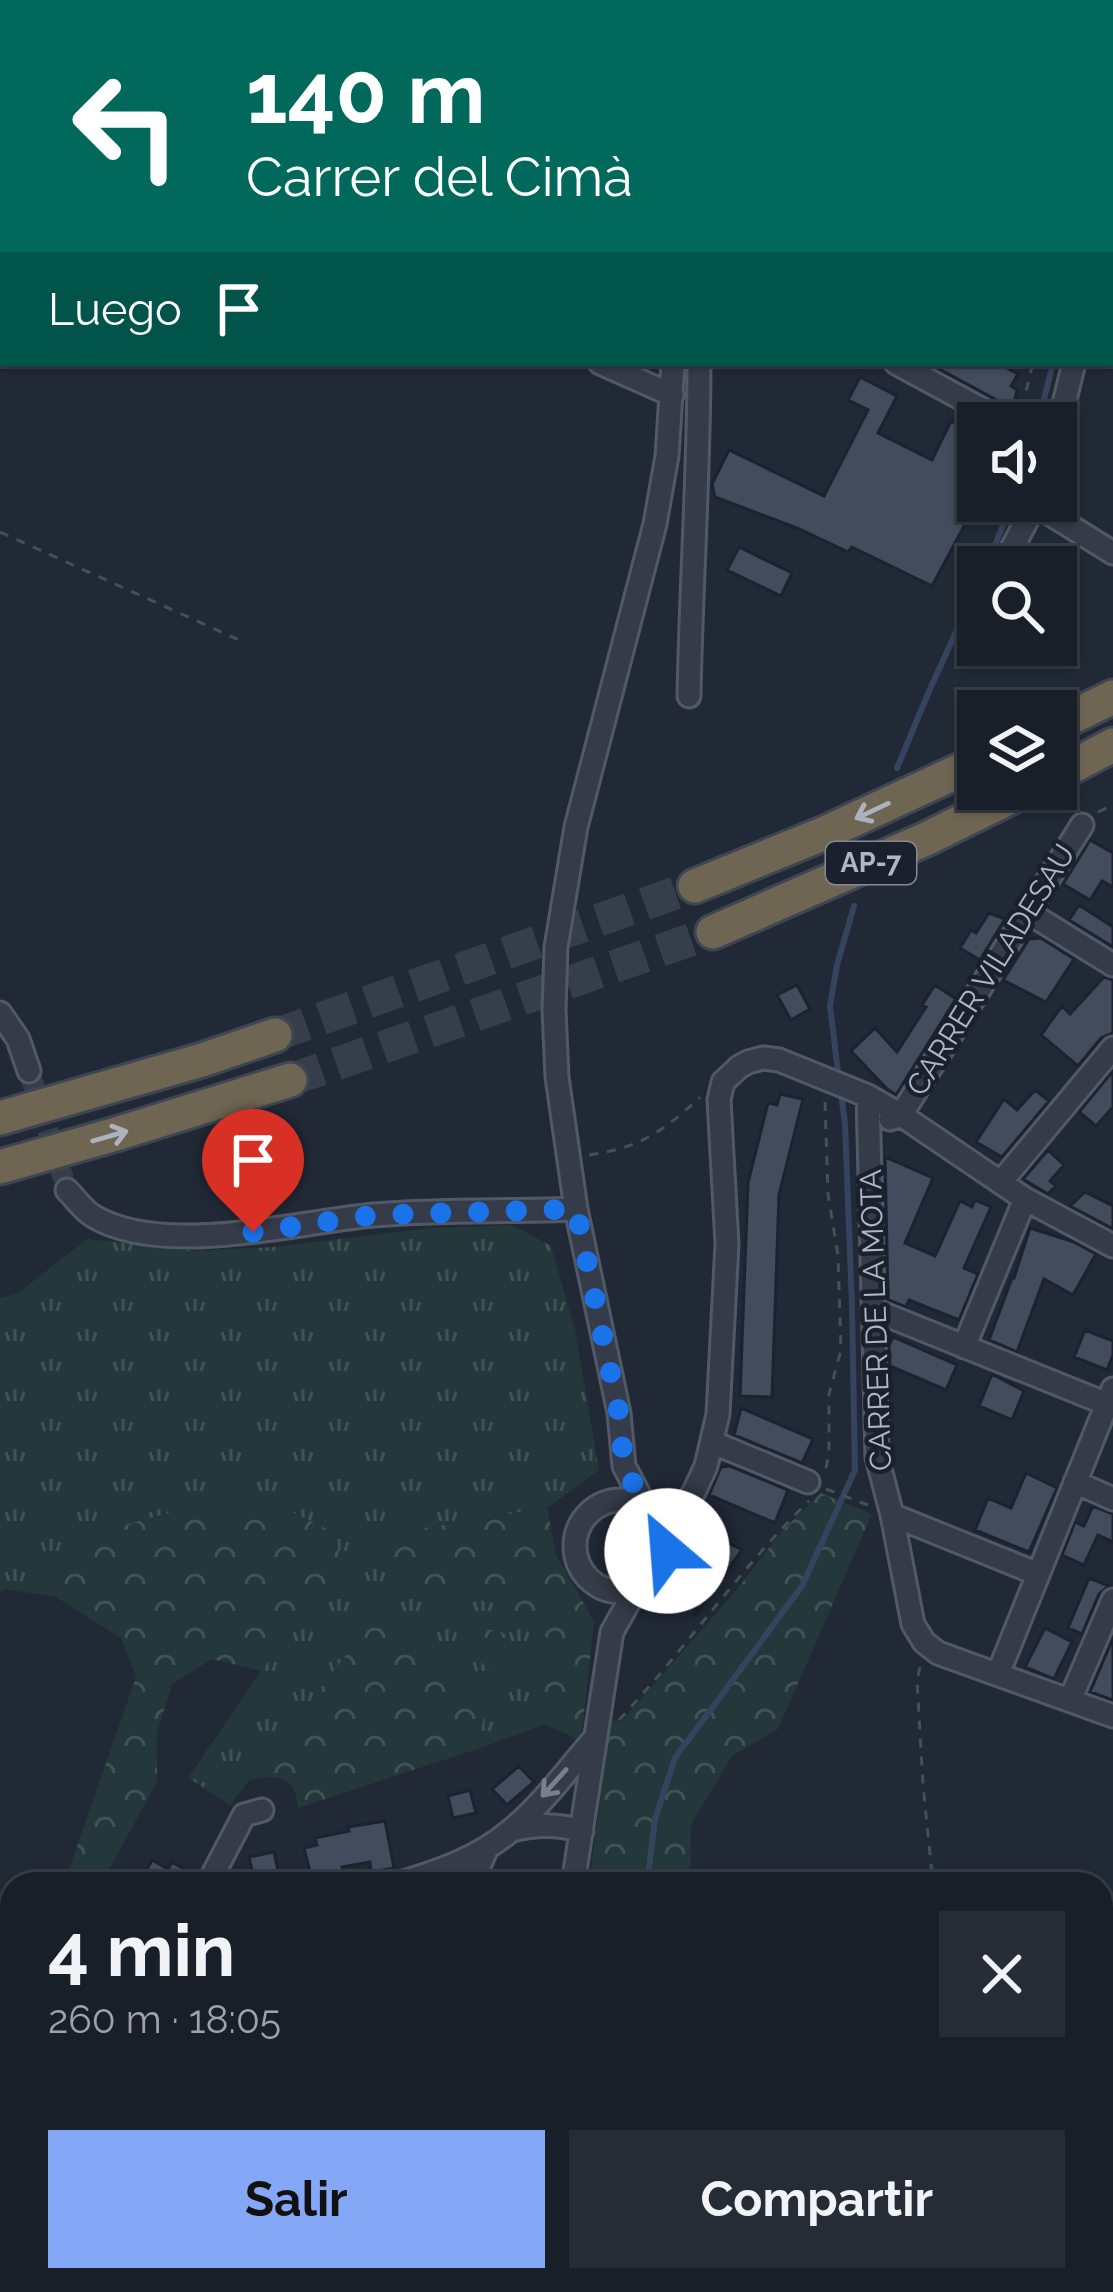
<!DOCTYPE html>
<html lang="es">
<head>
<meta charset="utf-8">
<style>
	:root { --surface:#191f29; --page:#262c35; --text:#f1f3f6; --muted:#9fa2a8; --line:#373d46; --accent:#84a8f5 }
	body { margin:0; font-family:Raleway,sans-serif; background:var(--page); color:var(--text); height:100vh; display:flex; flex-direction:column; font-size:45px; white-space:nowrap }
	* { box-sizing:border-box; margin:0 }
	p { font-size:39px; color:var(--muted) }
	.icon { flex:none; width:66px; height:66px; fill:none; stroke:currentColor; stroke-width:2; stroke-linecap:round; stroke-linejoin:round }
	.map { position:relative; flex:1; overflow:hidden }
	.sheet { position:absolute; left:0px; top:1872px; width:1113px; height:420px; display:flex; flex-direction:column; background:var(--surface); border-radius:36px 36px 0 0; box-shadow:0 3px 9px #0004,0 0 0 3px var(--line) }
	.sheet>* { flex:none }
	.hud { position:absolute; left:0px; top:0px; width:1113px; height:366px; box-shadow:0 3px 9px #0004,0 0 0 3px var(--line); background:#00695c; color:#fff; overflow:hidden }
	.controls { position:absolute; left:957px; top:402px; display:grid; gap:24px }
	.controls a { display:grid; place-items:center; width:120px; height:120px; border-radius:0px; background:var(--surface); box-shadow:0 3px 9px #0004,0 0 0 3px var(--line); font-size:60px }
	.pin { position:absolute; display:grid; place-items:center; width:102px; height:102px; color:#fff; margin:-123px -51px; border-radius:50% 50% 50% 0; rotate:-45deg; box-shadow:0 0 12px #0007 }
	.pin .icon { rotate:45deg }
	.me { position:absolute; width:132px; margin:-66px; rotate:333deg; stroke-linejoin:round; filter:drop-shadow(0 0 9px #0008) }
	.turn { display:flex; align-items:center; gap:42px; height:252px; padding:0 48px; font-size:54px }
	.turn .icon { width:156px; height:156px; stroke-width:2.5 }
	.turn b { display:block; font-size:84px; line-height:102px }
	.then { display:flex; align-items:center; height:114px; padding:0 48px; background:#0003; gap:24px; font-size:45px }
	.round { display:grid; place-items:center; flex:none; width:126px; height:126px; border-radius:0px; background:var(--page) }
	.summary { display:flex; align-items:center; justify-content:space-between; height:204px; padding:0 48px }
	h1 { font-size:72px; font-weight:700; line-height:90px }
	.button { display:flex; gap:24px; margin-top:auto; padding:24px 48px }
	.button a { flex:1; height:138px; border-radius:0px; background:var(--accent); color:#111; font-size:48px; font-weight:700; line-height:138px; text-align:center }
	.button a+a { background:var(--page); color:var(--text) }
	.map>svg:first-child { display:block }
	.grass { fill:url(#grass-tufts) }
	.forest { fill:url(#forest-crowns) }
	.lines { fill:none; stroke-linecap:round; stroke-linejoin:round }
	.stream { stroke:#35445e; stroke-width:6 }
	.building { fill:#424c5c; stroke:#1c222f; stroke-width:3 }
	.minor-tunnel { stroke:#363e4c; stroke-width:21; stroke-dasharray:21 10; stroke-linecap:butt }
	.highway-tunnel { stroke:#363e4c; stroke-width:33; stroke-dasharray:33 16; stroke-linecap:butt }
	.minor-casing { stroke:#525966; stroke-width:27 }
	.highway-casing { stroke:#3f4653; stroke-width:39 }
	.path { stroke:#415256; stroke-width:3; stroke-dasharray:9 9; stroke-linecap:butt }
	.minor { stroke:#353b48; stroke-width:21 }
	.highway { stroke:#6e6552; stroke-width:33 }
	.oneway { stroke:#acb2bf }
	.oneway2 { stroke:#787f8d }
	.route { stroke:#1a73e8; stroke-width:21; stroke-dasharray:0 37.8 }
	.labels { text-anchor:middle; stroke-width:9; stroke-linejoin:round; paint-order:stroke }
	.shield { fill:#1a212d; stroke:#828997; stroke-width:3 }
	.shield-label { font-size:27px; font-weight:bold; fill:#afb6c5 }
	.street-label { font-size:30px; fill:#afb6c5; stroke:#1a212d }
</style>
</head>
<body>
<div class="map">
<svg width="1113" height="2292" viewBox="0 0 1113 2292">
	<defs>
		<pattern id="grass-tufts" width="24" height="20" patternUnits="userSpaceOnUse" patternTransform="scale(3)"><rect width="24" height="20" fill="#24373a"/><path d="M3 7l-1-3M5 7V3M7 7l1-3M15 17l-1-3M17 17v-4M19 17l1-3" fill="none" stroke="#415255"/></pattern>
		<pattern id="forest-crowns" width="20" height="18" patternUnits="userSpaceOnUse" patternTransform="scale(3)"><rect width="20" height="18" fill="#24373a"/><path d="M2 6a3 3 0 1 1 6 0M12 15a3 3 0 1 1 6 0" fill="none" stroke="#415255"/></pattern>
	</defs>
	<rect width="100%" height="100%" fill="#212937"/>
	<path class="grass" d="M512,1225L551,1246L575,1330L599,1470L547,1508L412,1530L433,1591L506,1605L551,1641L537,1675L529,1708L545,1724L480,1748L484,1707L375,1618L230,1805L188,1778L261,1671L340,1571L77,1538L56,1597L5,1589L0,1593V1298L17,1294L87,1239L196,1251L272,1247L432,1228Z"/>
	<path class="forest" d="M821,1493L872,1514L778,1729L732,1756L691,1824L690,1884H589L611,1720L621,1722L734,1593L783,1530Z
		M274,1503L337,1534L340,1571L261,1671L212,1659L172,1684L157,1733V1782L101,1884H64L136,1677L121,1638L56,1597L77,1538L172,1512Z
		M547,1508L556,1555L594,1621L581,1741L545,1724L529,1708L537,1675L551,1641L506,1605L433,1591L397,1577L391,1555L411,1530Z
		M375,1617L484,1707L480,1748L298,1808C296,1776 278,1773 250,1780Z
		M444,1619L508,1634L497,1680Z
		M527,2280H682L678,2292H525Z"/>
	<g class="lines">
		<path class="stream" d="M1071,0V3
			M1038,423L1053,363
			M986,567L1013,501
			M897,768L930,689L978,584
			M839,1080L830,1006L837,965L854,906
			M647,1884L655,1819L675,1758L802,1586L855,1470L852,1306L845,1124L841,1093
			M626,2292L629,2280"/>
	</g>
	<path class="building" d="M928,363H998L1018,374L1011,386L1017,390L1014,404L1006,405Z
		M860,377L897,396L878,433L932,460L951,421L978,434V500L932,586L852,547L848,552L797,528L715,497L712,484L729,450L824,496L868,410L848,400Z
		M739,547L792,573L781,596L727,570Z
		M1090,840L1113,853V887L1102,881L1090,900L1063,884Z
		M1079,905L1113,927V947L1069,920Z
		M989,913L1005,919L980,960L960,948L971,930L976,933Z
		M1041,938L1074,959L1046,1002L1003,980L1029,939Z
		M1104,977L1113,980V1033L1101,1038L1078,1066L1041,1035L1062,1006L1070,1014Z
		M797,985L810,1009L791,1020L777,995Z
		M935,985L956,999L896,1095L887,1089L851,1051L875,1028L897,1052L926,1007L922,1005Z
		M1113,1071V1107L1096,1126L1079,1112Z
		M1035,1090L1049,1101L1002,1157L976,1142L1004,1099L1017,1110Z
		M780,1094L803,1099L779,1195L772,1397L740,1396L748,1183L768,1103L777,1105Z
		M1048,1150L1064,1165L1050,1181L1056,1186L1048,1194L1023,1179Z
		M885,1157L933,1178L905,1243L935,1256L960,1201L972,1207L975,1200L991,1207L964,1268L978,1274L959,1320L909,1300L906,1307L888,1300Z
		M1085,1192L1113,1206V1229L1070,1206Z
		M1030,1228L1074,1242L1096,1254L1073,1295L1044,1279L1017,1352L989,1340L1012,1278H1014Z
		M1085,1330L1113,1341V1355L1107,1370L1074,1357Z
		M893,1337L957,1365L946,1390L890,1366L889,1346Z
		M992,1374L1024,1391L1012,1420L979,1406Z
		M741,1408L813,1439L802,1463L734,1435Z
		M730,1466L788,1490L775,1523L709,1495L721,1467Z
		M1026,1473L1057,1488L1029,1552L975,1530L988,1498L1011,1508Z
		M1093,1506L1113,1514V1542L1098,1535L1084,1565L1062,1555L1075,1522L1084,1526Z
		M703,1529L742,1550L695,1615L707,1564Z
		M1089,1578L1109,1586L1099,1594L1082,1634L1068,1628Z
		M1045,1628L1072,1642L1054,1679L1025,1667Z
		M1113,1638V1700L1090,1692Z
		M519,1766L534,1782L507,1805L492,1789Z
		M470,1790L476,1813L453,1818L448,1796Z
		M385,1821L394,1868L371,1872L370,1862L342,1867L345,1880L313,1884L304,1848L317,1845L315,1838L349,1831L348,1827Z
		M274,1852L281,1884H255L249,1857Z
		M152,1860L168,1869L172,1862L186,1870L182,1877L193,1884H139Z"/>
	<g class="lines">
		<path class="minor-tunnel" d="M29,1071L67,1190"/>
		<path class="highway-tunnel" d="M275,1035L695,886
			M290,1080L713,932"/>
		<defs>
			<path id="minor" d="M248,0L254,3
				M520,0L526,3
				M656,0V3
				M688,0L689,3
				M1036,0V3
				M320,3L322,0
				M0,46L3,48
				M1110,203L1113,197
				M600,363L672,395
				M896,363L1007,423
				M1056,436L1074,363
				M1036,505L1113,553
				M1008,556L1037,501
				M689,696C691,585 699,474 699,363
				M1029,913L1113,965
				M0,1013L18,1039L29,1071
				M868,1096L877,1457L892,1515L913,1624L924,1642L938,1653L1113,1716
				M890,1119L901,1115L1082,825
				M1001,1182L1113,1048
				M67,1190C75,1198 83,1210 93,1216C162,1258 297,1222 374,1215C441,1209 509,1212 576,1209
				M874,1310L1107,1404
				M964,1347L1025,1199
				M714,1443L808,1482
				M1075,1482L1113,1499
				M575 1546a46 46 0 1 1 92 0a46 46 0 1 1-92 0Z
				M645,1506L624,1466L619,1413L576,1209L557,1077L554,1010L556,947L576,827L655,524L667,456L673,363
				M892,1515L1038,1574
				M668,1545L683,1508L694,1492L706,1466L718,1414L727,1244L719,1100L723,1082L739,1067L748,1062L763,1058L779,1060L868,1096L901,1115L1025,1199L1113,1246
				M998,1674L1113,1389
				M1070,1700L1113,1600
				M512,1830C538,1824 557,1824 582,1831
				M208,1884L244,1815L262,1810
				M397,1884C437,1872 479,1858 510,1831C542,1805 568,1769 595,1738
				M471,1884L487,1848
				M573,1884L612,1632L636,1589
				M0,2170L12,2180
				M120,2280L133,2292
				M150,2292L156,2280
				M298,2292L303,2280
				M505,2292L507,2280"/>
			<path id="highway" d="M1056,725L1113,697
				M1056,775L1113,745
				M695,886L825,833L978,762
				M713,932L926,839L1027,789
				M0,1118L202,1060L275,1035
				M0,1167L116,1134L290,1080"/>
		</defs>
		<use href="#minor" class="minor-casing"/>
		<use href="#highway" class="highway-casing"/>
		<path class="path" d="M0,229L1,230
			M1022,408L1033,363
			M0,532L239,640
			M1098,812L1113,805
			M825,1102L828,1194L838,1256L841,1350L829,1394V1453L825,1473
			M589,1155C639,1148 663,1132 700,1097
			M826,1489L868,1505
			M920,1667L917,1680L923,1785L933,1884
			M619,1720C685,1650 740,1568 809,1501
			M550,2292L554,2280
			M997,2292V2280"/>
		<use href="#minor" class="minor"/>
		<use href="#highway" class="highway"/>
	</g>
	<defs><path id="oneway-shaft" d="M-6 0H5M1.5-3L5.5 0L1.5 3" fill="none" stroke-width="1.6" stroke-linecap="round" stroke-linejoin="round" transform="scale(3)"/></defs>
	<g class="oneway">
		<use href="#oneway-shaft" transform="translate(872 811) rotate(155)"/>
		<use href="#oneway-shaft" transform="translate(110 1136) rotate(-16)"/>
	</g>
	<use class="oneway2" href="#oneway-shaft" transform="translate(554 1783) rotate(132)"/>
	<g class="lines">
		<path class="route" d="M253,1232L375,1215L576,1209L619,1413L624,1466L645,1506L662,1524L667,1551"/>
	</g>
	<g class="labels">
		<rect class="shield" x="826" y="842" width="90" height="42" rx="9"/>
		<g class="shield-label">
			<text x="871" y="872">AP-7</text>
		</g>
		<g class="street-label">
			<text transform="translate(991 970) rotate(-58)" y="10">CARRER VILADESAU</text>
			<text transform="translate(876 1320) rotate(-92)" y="10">CARRER DE LA MOTA</text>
		</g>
	</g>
</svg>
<div class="controls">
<a><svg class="icon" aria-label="sound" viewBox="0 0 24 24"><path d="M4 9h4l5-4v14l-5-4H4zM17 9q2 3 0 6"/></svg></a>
<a><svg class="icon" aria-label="search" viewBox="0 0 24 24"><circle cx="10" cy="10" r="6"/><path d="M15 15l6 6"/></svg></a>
<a><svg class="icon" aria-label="layers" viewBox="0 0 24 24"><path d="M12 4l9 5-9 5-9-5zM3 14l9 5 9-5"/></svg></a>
</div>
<div class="pin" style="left:253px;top:1232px;background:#d93025"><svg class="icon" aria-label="arrive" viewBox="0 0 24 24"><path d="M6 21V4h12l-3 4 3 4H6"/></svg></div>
<svg class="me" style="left:667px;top:1551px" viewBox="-20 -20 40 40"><circle r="19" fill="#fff"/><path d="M0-13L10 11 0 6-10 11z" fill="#1a73e8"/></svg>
<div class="hud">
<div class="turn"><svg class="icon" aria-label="left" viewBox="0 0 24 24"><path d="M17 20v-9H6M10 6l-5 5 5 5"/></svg><div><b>140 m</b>Carrer del Cimà</div></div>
<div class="then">Luego<svg class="icon" aria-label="arrive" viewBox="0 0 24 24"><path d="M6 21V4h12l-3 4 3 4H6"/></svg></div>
</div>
<section class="sheet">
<div class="summary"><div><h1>4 min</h1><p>260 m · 18:05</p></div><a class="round"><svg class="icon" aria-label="close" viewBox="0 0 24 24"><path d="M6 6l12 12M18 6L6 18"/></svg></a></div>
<div class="button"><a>Salir</a><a>Compartir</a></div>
</section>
</div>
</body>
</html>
